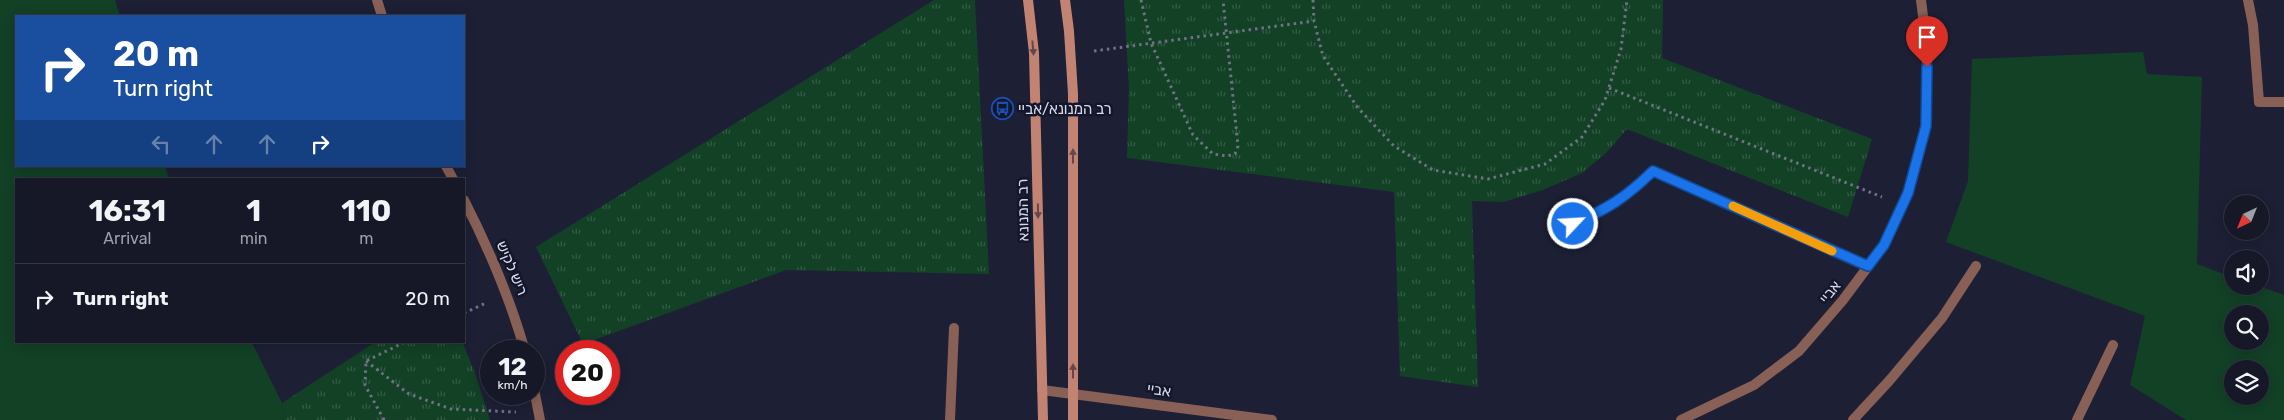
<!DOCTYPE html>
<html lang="en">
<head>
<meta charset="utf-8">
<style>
	:root { --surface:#161828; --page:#232534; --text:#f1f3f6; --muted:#9ea0a8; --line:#353745 }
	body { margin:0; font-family:Rubik,"Noto Sans Hebrew",sans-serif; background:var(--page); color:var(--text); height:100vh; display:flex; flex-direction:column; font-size:19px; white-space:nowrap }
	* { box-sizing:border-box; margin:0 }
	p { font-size:16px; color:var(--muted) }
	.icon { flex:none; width:28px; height:28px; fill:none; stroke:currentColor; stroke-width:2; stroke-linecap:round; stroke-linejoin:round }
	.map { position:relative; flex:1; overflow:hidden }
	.details { position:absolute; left:15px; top:178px; width:450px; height:165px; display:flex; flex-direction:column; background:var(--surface); border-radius:0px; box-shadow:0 2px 12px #0003,0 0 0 1px var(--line) }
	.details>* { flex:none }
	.guide { position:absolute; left:15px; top:15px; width:450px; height:152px; border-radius:0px; box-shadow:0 2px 12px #0003,0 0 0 1px var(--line); background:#1a4fa0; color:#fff; overflow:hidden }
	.needle { width:32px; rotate:223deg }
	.tools { position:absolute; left:2224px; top:195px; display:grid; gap:10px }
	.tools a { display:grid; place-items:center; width:45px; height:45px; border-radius:50%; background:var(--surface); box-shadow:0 2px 12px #0003,0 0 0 1px var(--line); font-size:25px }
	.speed { position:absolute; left:480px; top:340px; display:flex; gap:10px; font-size:25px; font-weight:700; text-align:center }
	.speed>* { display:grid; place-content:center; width:65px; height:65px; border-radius:50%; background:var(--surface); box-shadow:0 2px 12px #0003,0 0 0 1px var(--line); line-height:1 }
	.speed small { font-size:12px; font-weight:400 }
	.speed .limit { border:8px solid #d22; background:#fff; color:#111 }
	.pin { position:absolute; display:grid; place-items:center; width:42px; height:42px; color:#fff; margin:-51px -21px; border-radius:50% 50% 50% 0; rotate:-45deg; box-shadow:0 0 5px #0007 }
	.pin .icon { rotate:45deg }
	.me { position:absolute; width:55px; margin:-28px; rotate:65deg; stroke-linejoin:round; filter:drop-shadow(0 0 4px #0008) }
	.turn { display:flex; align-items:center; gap:18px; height:105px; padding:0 15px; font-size:22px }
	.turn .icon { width:65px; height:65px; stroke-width:2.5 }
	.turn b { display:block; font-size:35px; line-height:42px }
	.lanes { display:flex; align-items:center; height:48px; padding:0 15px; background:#0003; justify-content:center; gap:25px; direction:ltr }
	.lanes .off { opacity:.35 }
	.eta { display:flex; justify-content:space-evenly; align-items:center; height:85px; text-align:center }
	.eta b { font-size:30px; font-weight:700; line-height:35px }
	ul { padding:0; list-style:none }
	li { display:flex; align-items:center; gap:15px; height:70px; padding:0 15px; border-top:1px solid var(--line) }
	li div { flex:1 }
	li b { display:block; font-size:19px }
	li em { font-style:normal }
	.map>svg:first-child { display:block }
	.green { fill:#124126; fill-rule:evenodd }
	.park { fill:url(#park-tufts) }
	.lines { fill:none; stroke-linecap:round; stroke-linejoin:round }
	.path { stroke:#6f7284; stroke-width:3; stroke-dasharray:2.5 4; stroke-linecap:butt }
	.lane { stroke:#886056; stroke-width:10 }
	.street { stroke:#886056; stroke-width:10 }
	.secondary { stroke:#c38373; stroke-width:10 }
	.oneway { fill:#63474b }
	.route-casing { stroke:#114b97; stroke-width:12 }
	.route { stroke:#1a73e8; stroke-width:9 }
	.slow { stroke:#f59e0b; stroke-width:9 }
	.labels { text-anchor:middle; stroke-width:5; stroke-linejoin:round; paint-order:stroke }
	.poi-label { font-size:15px; fill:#d7dae9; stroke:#14162b; text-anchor:start }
	.street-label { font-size:15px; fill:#d7dae9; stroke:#14162b }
</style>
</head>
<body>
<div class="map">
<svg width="2284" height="420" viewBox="0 0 2284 420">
	<defs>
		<pattern id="park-tufts" width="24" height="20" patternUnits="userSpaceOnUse" patternTransform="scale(1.25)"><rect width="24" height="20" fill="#124126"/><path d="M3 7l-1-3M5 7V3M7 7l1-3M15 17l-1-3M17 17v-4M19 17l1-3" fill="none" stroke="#345c46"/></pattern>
	</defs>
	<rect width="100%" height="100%" fill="#1d2035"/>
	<path class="green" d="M0,0H115L120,16H16V166H165L169,179H16V341H251L282,403L284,420H0Z
		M2143,52L2147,74L2202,77L2197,264L2232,277V286H2259L2284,295V420H2186L2130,385L2145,316L1946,242L1968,181L1972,59ZM2232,314H2260V341H2232ZM2232,369H2260V396H2232Z"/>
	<path class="park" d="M934,0H975L989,274L786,270L583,344L536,247Z
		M1124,0H1663L1662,58L1872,139L1848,217L1627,129L1606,153L1582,173L1540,191L1503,202L1472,201L1478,387L1400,376L1394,192L1127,158L1129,88Z
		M377,341H462L475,373L490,420H284L282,403Z"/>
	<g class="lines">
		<path class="path" d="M1141,0L1151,43L1193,135L1213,154L1227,156L1235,154L1238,146L1223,0
			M1313,0L1314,21L1323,56L1358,108L1394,146L1433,170L1488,179L1545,164L1582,137L1605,100L1621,49L1627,0
			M1094,51L1314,21
			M1609,88L1882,197
			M464,313L486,303
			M366,361L409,394L451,409L516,412
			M384,420L365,385L366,361L407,341"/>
		<path class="lane" d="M2248,0L2253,25L2259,102H2284
			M1573,225C1609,208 1625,198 1653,171L1868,267
			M950,420L954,328
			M1853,420L1889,381L1942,318L1976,266
			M2077,420L2113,345"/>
		<path class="street" d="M377,0L382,16
			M446,166L453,179
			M464,200C489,249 510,298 525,351
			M534,389L540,420
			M1042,390L1272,420
			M1681,420L1754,385L1799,351L1843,300L1884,245L1908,193L1926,126L1927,48L1921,0"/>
		<path class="secondary" d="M1028,0L1034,53L1043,420
			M1065,0L1069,31L1073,94V420"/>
	</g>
	<defs><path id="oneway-solid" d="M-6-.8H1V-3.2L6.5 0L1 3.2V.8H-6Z" transform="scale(1.25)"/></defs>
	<g class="oneway">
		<use href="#oneway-solid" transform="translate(1033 48) rotate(85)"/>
		<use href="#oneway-solid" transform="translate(1073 156) rotate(-90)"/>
		<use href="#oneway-solid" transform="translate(1038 211) rotate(89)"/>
		<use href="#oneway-solid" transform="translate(1073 371) rotate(-90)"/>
	</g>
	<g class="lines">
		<defs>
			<path id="route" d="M1573,224C1609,208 1625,198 1653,171L1868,266L1884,245L1908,193L1926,126L1927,67"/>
		</defs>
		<use href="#route" class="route-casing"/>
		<use href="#route" class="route"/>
		<path class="slow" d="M1733,206L1832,251"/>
	</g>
	<defs>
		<symbol id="bus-ring" viewBox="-11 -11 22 22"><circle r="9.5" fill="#14162b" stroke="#1a4fb4" stroke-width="1.5"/><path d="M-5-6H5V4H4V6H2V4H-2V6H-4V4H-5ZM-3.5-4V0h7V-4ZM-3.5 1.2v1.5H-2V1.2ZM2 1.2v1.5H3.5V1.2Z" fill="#1a4fb4"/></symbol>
	</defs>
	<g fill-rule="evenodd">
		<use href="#bus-ring" x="990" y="96" width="25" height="25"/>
	</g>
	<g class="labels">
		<g class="poi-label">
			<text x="1018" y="114">רב המנונא/אביי</text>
		</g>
		<g class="street-label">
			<text transform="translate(1023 210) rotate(-91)" y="5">רב המנונא</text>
			<text transform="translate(512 268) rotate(67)" y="5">ריש לקיש</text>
			<text transform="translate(1830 292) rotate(-51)" y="5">אביי</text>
			<text transform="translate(1159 390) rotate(8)" y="5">אביי</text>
		</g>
	</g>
</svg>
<div class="tools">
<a><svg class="needle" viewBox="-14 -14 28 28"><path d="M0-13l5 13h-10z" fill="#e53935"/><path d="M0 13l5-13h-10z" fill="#9ea0a8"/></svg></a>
<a><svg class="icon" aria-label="sound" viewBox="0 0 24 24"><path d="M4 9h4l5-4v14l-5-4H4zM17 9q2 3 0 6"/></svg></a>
<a><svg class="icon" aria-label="search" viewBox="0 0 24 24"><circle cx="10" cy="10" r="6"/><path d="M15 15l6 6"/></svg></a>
<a><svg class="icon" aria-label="layers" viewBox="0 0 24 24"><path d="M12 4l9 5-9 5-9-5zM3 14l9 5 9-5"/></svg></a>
</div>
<div class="speed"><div>12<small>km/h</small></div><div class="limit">20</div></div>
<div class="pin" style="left:1927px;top:67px;background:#d93025"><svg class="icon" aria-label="arrive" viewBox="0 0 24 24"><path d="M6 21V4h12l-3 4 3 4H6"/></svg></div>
<svg class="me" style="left:1573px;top:224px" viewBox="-20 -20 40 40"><circle r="17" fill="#1a73e8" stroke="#fff" stroke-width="3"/><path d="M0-11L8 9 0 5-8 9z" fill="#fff"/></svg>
<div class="guide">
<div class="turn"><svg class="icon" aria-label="right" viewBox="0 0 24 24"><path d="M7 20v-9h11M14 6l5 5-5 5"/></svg><div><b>20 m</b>Turn right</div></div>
<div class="lanes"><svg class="icon off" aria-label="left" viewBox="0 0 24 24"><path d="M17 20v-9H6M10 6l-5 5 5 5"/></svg><svg class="icon off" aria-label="ahead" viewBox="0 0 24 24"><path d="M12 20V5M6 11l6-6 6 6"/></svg><svg class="icon off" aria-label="ahead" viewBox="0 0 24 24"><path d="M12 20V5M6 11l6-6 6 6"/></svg><svg class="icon" aria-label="right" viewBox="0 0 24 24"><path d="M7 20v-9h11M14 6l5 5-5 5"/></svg></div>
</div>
<section class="details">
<div class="eta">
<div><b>16:31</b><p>Arrival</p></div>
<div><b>1</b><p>min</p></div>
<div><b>110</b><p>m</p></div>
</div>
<ul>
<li><svg class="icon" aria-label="right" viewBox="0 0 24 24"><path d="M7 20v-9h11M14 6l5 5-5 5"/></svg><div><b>Turn right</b></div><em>20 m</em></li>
</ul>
</section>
</div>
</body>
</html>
